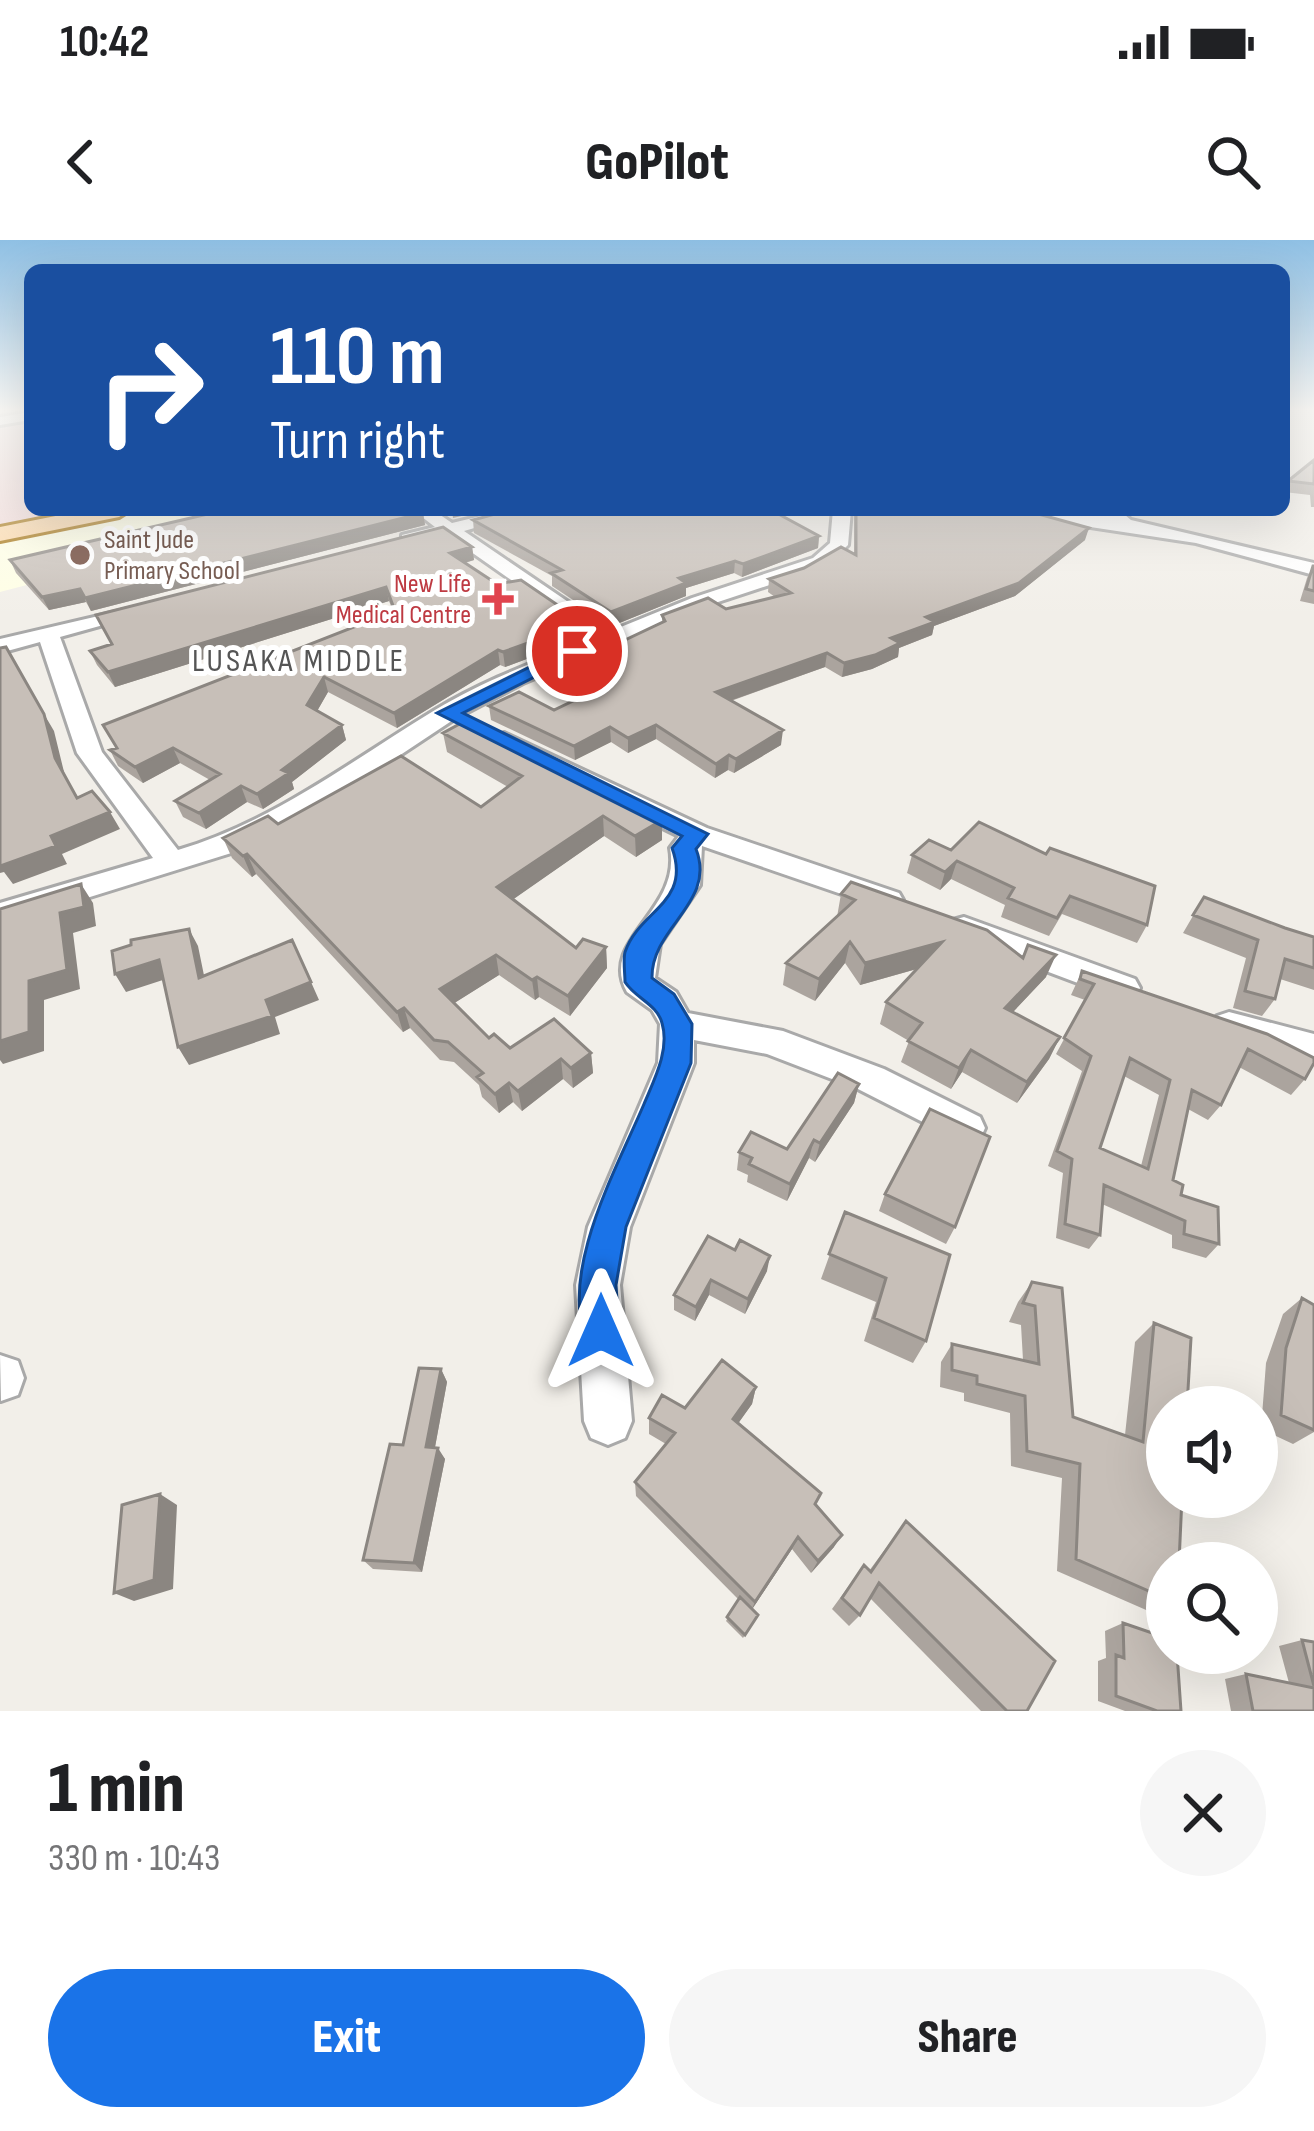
<!DOCTYPE html>
<html lang="en">
<head>
<meta charset="utf-8">
<style>
	:root { --surface:#fff; --page:#f6f6f6; --text:#202124; --muted:#757577; --accent:#1a73e8 }
	body { margin:0; font-family:"Sofia Sans Condensed",sans-serif; background:var(--page); color:var(--text); height:100vh; display:flex; flex-direction:column; font-size:45px; white-space:nowrap }
	* { box-sizing:border-box; margin:0 }
	p { font-size:39px; color:var(--muted) }
	.icon { flex:none; width:66px; height:66px; fill:none; stroke:currentColor; stroke-width:2; stroke-linecap:round; stroke-linejoin:round }
	.map { position:relative; height:1471px; overflow:hidden }
	.side { display:flex; flex-direction:column; background:var(--surface); flex:1 }
	.side>* { flex:none }
	.hud { position:absolute; left:24px; top:24px; width:1266px; height:252px; border-radius:18px; box-shadow:0 12px 48px #0002; background:#1a4fa0; color:#fff; overflow:hidden }
	.buttons { position:absolute; left:1146px; top:1146px; display:grid; gap:24px }
	.buttons a { display:grid; place-items:center; width:132px; height:132px; border-radius:50%; background:var(--surface); box-shadow:0 12px 48px #0002; font-size:60px }
	.pin { position:absolute; display:grid; place-items:center; width:102px; height:102px; color:#fff; margin:-51px; border:6px solid #fff; border-radius:50%; box-shadow:0 3px 12px #0007 }
	.me { position:absolute; width:132px; margin:-66px; rotate:0deg; stroke-linejoin:round; filter:drop-shadow(0 0 9px #0008) }
	.turn { display:flex; align-items:center; gap:42px; height:252px; padding:0 48px; font-size:54px }
	.turn .icon { width:156px; height:156px; stroke-width:2.5 }
	.turn b { display:block; font-size:84px; line-height:102px }
	.round { display:grid; place-items:center; flex:none; width:126px; height:126px; border-radius:63px; background:var(--page) }
	.head { display:flex; align-items:center; justify-content:space-between; height:204px; padding:0 48px }
	h1 { font-size:72px; font-weight:800; line-height:90px }
	.primary-button { display:flex; gap:24px; margin-top:auto; padding:24px 48px }
	.primary-button a { flex:1; height:138px; border-radius:72px; background:var(--accent); color:#fff; font-size:48px; font-weight:800; line-height:138px; text-align:center }
	.primary-button a+a { background:var(--page); color:var(--text) }
	.status { display:flex; justify-content:space-between; align-items:center; height:84px; padding:0 60px; background:var(--surface); direction:ltr }
	.status svg { height:33px; fill:currentColor }
	header { display:flex; justify-content:space-between; align-items:center; height:156px; padding:0 48px; background:var(--surface); font-size:54px; font-weight:800 }
	.map>svg:first-child { display:block }
	.commercial { fill:#f2dad9 }
	.education { fill:#ffffe5 }
	.lines { fill:none; stroke-linecap:round; stroke-linejoin:round }
	.minor-casing { stroke:#a9a9a9; stroke-width:6 }
	.major-casing { stroke:#a06b00; stroke-width:6 }
	.minor { fill:#fff; fill-rule:evenodd }
	.major { fill:#fcd6a4; fill-rule:evenodd }
	.wall { fill:#aba49e; fill-rule:evenodd }
	.shaded-wall { fill:#8b8681 }
	.building { fill:#c7bfb8; stroke:#8b8681; stroke-width:3; fill-rule:evenodd }
	.route { fill:#1a73e8; stroke:#114b97; stroke-width:3 }
	.education-dot { fill:#8d6e63; stroke:#fff; stroke-width:4.5 }
	.health-dot { fill:#e0444e; stroke:#fff; stroke-width:4.5 }
	.labels { text-anchor:middle; stroke-width:10; stroke-linejoin:round; paint-order:stroke }
	.far-education-label { font-size:27px; fill:#785e54; stroke:#fff; text-anchor:start }
	.far-health-label { font-size:27px; fill:#be3a42; stroke:#fff; text-anchor:end }
	.far-quarter-label { font-size:33px; letter-spacing:3px; fill:#555; stroke:#fff }
</style>
</head>
<body>
<div class="status"><b>10:42</b><svg viewBox="0 0 49 12"><path d="M0 12V9h3v3zM5 12V6h3v6zM10 12V3h3v9zM15 12V0h3v12zM26 1h20v11H26zM47 4h2v5h-2z"/></svg></div>
<header><svg class="icon" aria-label="back" viewBox="0 0 24 24"><path d="M15 5l-7 7 7 7"/></svg>GoPilot<svg class="icon" aria-label="search" viewBox="0 0 24 24"><circle cx="10" cy="10" r="6"/><path d="M15 15l6 6"/></svg></header>
<div class="map">
<svg width="1314" height="1471" viewBox="0 0 1314 1471">
	<rect width="100%" height="100%" fill="#f2efe9"/>
	<path class="commercial" d="M30,181V270H92L0,288V186Z"/>
	<path class="education" d="M148,270H315L0,352V301Z"/>
	<g class="lines">
		<defs>
			<path id="minor" d="M30,172V180L0,185V177Z
				M413,270H433L452,283L506,270H537L464,291L611,391L692,358L813,318L830,303L833,270H851L848,305L827,326L706,366L523,443L456,478L337,557L241,610L0,685V663L153,618L77,513L40,402L0,413V399L150,364V372L60,397L102,512L178,610C273,582 351,521 435,470C484,440 540,420 594,398L447,295L402,303V295L435,287Z
				M1002,270L1106,276L1100,270H1119L1131,280L1314,323V335L1196,303L1011,275Z
				M504,493L707,588L899,653L903,660L899,667L888,670L702,606L700,645L660,704L655,738L676,752L688,773L783,791L884,829L980,877L985,888L980,899L966,904L858,849L767,814L694,800V823L630,987L620,1045L632,1181L625,1198L608,1205L591,1198L584,1181L576,1045L588,987L658,823L660,784L652,770L627,752C598,700 682,671 670,608L679,596L495,506L491,501L495,496Z
				M964,677L1135,739L1140,748L1135,757L1123,760L953,696L948,688L953,680Z
				M1229,772L1314,794V822L1217,794L1212,785L1217,776Z
				M0,1115L18,1121L24,1138L18,1155L1,1161Z"/>
			<path id="major" d="M86,270H130L119,277L0,301V287Z"/>
		</defs>
		<use href="#minor" class="minor-casing"/>
		<use href="#major" class="major-casing"/>
		<use href="#minor" class="minor"/>
		<use href="#major" class="major"/>
	</g>
	<path class="wall" d="M1314,220V267H1311L1310,255L1284,252L1288,241Z
		M854,270H1024L1085,300L1015,356L934,386L932,395L899,408L898,417L872,429L842,437L825,427L731,461L781,505L734,533L728,530L715,538L656,499L628,513L611,502L575,520L491,480L489,466L554,470L591,453L569,441L568,427L662,382V375L726,369L775,357L768,352L769,339L854,314Z
		M423,273L425,285L91,371L86,362L49,370L16,333L10,320Z
		M473,280L819,296L818,308L742,337L734,333L686,348V356L612,386L552,346V336L474,293Z
		M472,307L474,320L465,323L497,344L585,397L505,427L500,425L397,488L328,452L317,471L342,485L346,500L292,542L294,549L263,569L247,562L206,589L183,577L175,561L210,540L180,523L143,543L118,526L110,510L116,508L103,485L393,371L389,361L115,447L97,425L90,411L111,404L96,375Z
		M1313,326H1314V364L1300,361L1307,338Z
		M443,493L543,516L544,524L662,580V600L636,617L604,596L513,659L576,708L606,707L607,728L570,776L539,757L535,760L499,735L454,763L489,798L510,808L591,813L593,833L573,848L563,839L522,871L513,862L499,873L482,857L479,845L454,822L440,820L410,788L403,792L256,634L252,637L232,618L223,598L278,584L481,567L508,547L447,512Z
		M951,610L1147,685L1137,703L1062,674L1049,696L1001,677L1005,665L951,639L940,650L907,633L912,615Z
		M841,654L1046,737L1013,772L1060,797L1049,819L1017,863L962,832L951,849L901,822L909,801L880,784L886,762L917,729L860,745L845,723L815,761L783,745L786,723L837,677Z
		M1204,657L1285,688L1314,697V750L1280,739L1275,759L1262,776L1233,768L1246,718L1183,693Z
		M1082,731L1267,794L1305,839L1291,855L1239,827L1221,865L1208,880L1188,869L1173,940L1181,955L1219,1004L1206,1018L1172,1008V995L1102,964L1100,995L1089,1009L1056,998L1063,933L1048,926L1082,831L1056,814L1085,760L1071,755ZM1124,836L1159,855L1141,926L1100,908Z
		M859,844L854,863L815,922L809,918L787,961L747,942L748,935L737,930L739,912L787,909Z
		M885,954L955,987L946,1004L879,971Z
		M845,972L926,1101L913,1123L864,1101L876,1062L821,1039Z
		M708,996L767,1031L745,1074L709,1055L695,1081L674,1070V1055Z
		M1032,1042L1073,1177L1125,1195L1135,1102L1154,1083L1167,1323V1367L1153,1373L1057,1331L1062,1238L1011,1226L1010,1173L964,1161V1153L940,1147L941,1122L952,1104L1023,1120L1021,1085L1009,1082L1018,1062Z
		M1302,1058L1314,1065V1192L1293,1204L1261,1189L1266,1123L1283,1074Z
		M441,1129L447,1142L435,1207L445,1219L422,1332L373,1329L363,1320L403,1205Z
		M756,1147L752,1164L738,1183L821,1253L815,1264L834,1307L811,1333L792,1309L752,1369L758,1375L743,1398L726,1381L738,1359L636,1256L635,1242L666,1204L649,1194V1178Z
		M906,1281L1027,1471H981L870,1358L860,1375L849,1386L832,1369L864,1325L869,1331Z
		M1123,1383L1181,1471H1125L1098,1461V1421L1106,1418L1105,1391Z
		M1302,1400L1314,1402V1471H1231L1225,1439L1246,1434L1289,1443L1279,1406Z"/>
	<path class="shaded-wall" d="M452,270H487L453,278Z
		M423,273L425,285L91,371L85,358Z
		M1089,288L1085,300L1015,356L934,386L932,395L899,408L898,417L872,429L842,437L844,423Z
		M819,296L818,308L742,337L743,324Z
		M472,307L474,320L453,326L450,313Z
		M735,321L734,333L686,348V356L612,386L611,372L679,338Z
		M386,347L389,361L115,447L108,432Z
		M80,349L86,362L49,370L42,357Z
		M584,383L585,397L505,427L503,412Z
		M498,410L500,425L397,488L394,473Z
		M827,413L825,427L715,466L716,452Z
		M324,437L328,452L312,480L307,465Z
		M44,474L54,491L65,536L55,518Z
		M342,485L346,500L292,542L294,549L263,569L257,554L282,530Z
		M656,485V499L628,513V498Z
		M610,487L611,502L575,520L574,506Z
		M783,490L781,505L734,533L736,519Z
		M173,508L180,523L143,543L135,527Z
		M729,515L728,530L715,538L716,524Z
		M241,546L247,562L206,589L199,573Z
		M110,572L120,589L62,614L67,624L13,644L4,632L0,633V621L51,596Z
		M603,576L604,596L501,668L497,647Z
		M662,580V600L636,617L635,596Z
		M247,614L256,634L252,637L243,616Z
		M957,621L951,639L940,650L945,632Z
		M81,644L93,663L96,686L73,693L80,749L44,760V811L3,824L0,820V801L60,673Z
		M189,689L198,706L208,755L199,738Z
		M850,702L845,723L815,761L819,739Z
		M942,702L934,724L860,745L865,723Z
		M606,707L607,728L570,776L568,756Z
		M496,715L499,735L445,769L440,749Z
		M1056,715L1046,737L996,790L1005,768Z
		M159,720L169,738L126,752L115,734Z
		M537,737L539,757L535,760L532,740Z
		M311,742L319,760L275,777L280,794L189,825L178,807L266,760Z
		M404,768L410,788L403,792L397,772Z
		M1060,797L1049,819L1017,863L1027,842Z
		M971,810L962,832L951,849L959,828Z
		M591,813L593,833L573,848L571,828Z
		M561,819L563,839L522,871L518,851Z
		M509,843L513,862L499,873L495,854Z
		M859,844L854,863L815,922L820,903Z
		M814,900L809,918L787,961L790,944Z
		M770,1016L767,1031L745,1074L748,1059Z
		M711,1040L709,1055L695,1081L696,1067Z
		M441,1129L447,1142L433,1218L426,1207Z
		M756,1147L752,1164L730,1195L733,1179Z
		M438,1208L445,1219L422,1332L414,1323Z
		M160,1254L177,1265L173,1349L134,1361L114,1353Z
		M842,1295L834,1307L811,1333L818,1321Z
		M798,1297L792,1309L751,1371L755,1362Z"/>
	<path class="building" d="M1314,220V244L1288,241Z
		M225,270H419L423,273L85,358L80,349L42,357L10,320Z
		M510,270H771L819,296L743,324L735,321L679,338L686,343L611,372L551,333L562,330L473,280Z
		M856,270H1024L1089,288L1019,343L926,377L935,382L891,398L900,403L875,415L844,423L827,413L716,452L783,490L736,519L729,515L716,524L656,485L628,498L610,487L574,506L489,466L519,452L554,470L604,446L568,427L665,381L662,375L708,358L726,369L791,353L769,339L804,328L841,307L856,315Z
		M443,287L472,307L450,313L497,344L521,340L584,383L503,412L498,410L394,473L324,437L307,465L342,485L282,530L289,533L257,554L241,546L199,573L175,561L220,534L173,508L135,527L110,510L117,508L103,485L395,371L386,347L108,432L90,411L112,404L96,375Z
		M1313,326H1314V351L1306,349Z
		M6,407L44,474L55,518L77,558L92,551L110,572L51,596L56,606L0,626V408Z
		M467,480L543,516L535,519L662,580L635,596L603,576L497,647L576,708L583,699L606,707L568,756L537,737L532,740L496,715L440,749L489,798L494,794L510,808L554,779L591,813L571,828L561,819L518,851L509,843L495,854L477,837L483,833L448,802L434,800L404,768L397,772L247,614L243,616L223,598L268,576L278,584L401,516L481,567L522,536L443,493Z
		M979,582L1046,614L1050,608L1155,646L1147,685L1070,656L1057,678L1008,658L1014,648L957,621L945,632L912,615L929,600L951,610Z
		M851,642L987,690L1023,718L1028,705L1056,715L1005,768L1060,797L1027,842L971,810L959,828L908,801L922,783L886,762L942,702L865,723L850,702L819,739L786,723L855,660L841,654Z
		M81,644L84,667L60,673L67,730L29,741V792L0,801V669Z
		M1204,657L1285,688L1314,697V728L1285,719L1275,759L1245,751L1258,700L1193,675Z
		M189,689L199,738L292,700L311,742L266,760L272,776L178,807L159,720L115,734L112,711L131,705V700Z
		M1082,731L1267,794L1314,818V823L1305,839L1248,809L1221,865L1192,850L1173,940L1183,945L1181,955L1218,967L1219,1004L1184,994L1185,981L1104,945L1100,995L1065,984L1072,919L1057,911L1091,816L1064,798L1094,744L1080,739ZM1130,818L1170,840L1148,929L1100,908Z
		M838,833L859,844L820,903L814,900L790,944L749,924L752,918L739,912L751,892L787,909Z
		M930,869L990,897L955,987L885,954Z
		M845,972L950,1015L926,1101L874,1078L886,1038L829,1014Z
		M708,996L735,1010L740,1000L770,1016L748,1059L711,1040L696,1067L674,1055Z
		M1032,1042L1062,1048L1073,1177L1143,1202L1154,1083L1191,1098L1187,1167H1167V1257H1182L1179,1323H1167V1359L1076,1319L1080,1224L1027,1211L1025,1156L977,1144V1136L952,1130V1104L1039,1124L1035,1066L1023,1063Z
		M1302,1058L1314,1065V1190L1281,1175L1286,1108Z
		M722,1120L756,1147L733,1179L821,1253L815,1264L842,1295L818,1321L798,1297L755,1362L635,1242L675,1193L649,1178L662,1155L685,1168Z
		M419,1128L441,1129L426,1207L438,1208L414,1323L363,1320L390,1204L403,1205Z
		M160,1254L154,1340L114,1353L122,1265Z
		M906,1281L1055,1421L1027,1471H1007L879,1343L860,1375L842,1358L864,1325L871,1332Z
		M740,1357L758,1375L745,1395L727,1377Z
		M1123,1383L1167,1398V1413H1177L1181,1471H1157L1116,1456V1415L1124,1418Z
		M1302,1400L1314,1402V1446Z
		M1246,1434L1314,1448V1471H1253Z"/>
	<linearGradient id="sky" x2="0" y2="1"><stop stop-color="#8fc0e4"/><stop offset="0.45" stop-color="#f9f8f5"/><stop offset="1" stop-color="#f9f8f5" stop-opacity="0"/></linearGradient>
	<rect width="1314" height="377" fill="url(#sky)"/>
	<path class="route" d="M570,407L586,411L463,473L708,594L696,609C717,663 651,687 652,738L674,754L692,784L691,823L626,987L616,1045L619,1091L614,1104L601,1109L587,1104C558,1032 616,930 644,864C654,840 670,810 662,783C657,764 635,758 625,742C625,734 623,720 625,712C639,670 692,663 672,608L682,596L437,473Z"/>
	<circle class="education-dot" cx="80" cy="315" r="12"/>
	<path class="health-dot" d="M492 341h12v12h12v12h-12v12h-12v-12h-12v-12h12z"/>
	<g class="labels">
		<g class="far-education-label">
			<text x="104" y="308">Saint Jude<tspan x="104" dy="31">Primary School</tspan></text>
		</g>
		<g class="far-health-label">
			<text x="471" y="352">New Life<tspan x="471" dy="31">Medical Centre</tspan></text>
		</g>
		<g class="far-quarter-label">
			<text x="299" y="431">LUSAKA MIDDLE</text>
		</g>
	</g>
</svg>
<div class="buttons">
<a><svg class="icon" aria-label="sound" viewBox="0 0 24 24"><path d="M4 9h4l5-4v14l-5-4H4zM17 9q2 3 0 6"/></svg></a>
<a><svg class="icon" aria-label="search" viewBox="0 0 24 24"><circle cx="10" cy="10" r="6"/><path d="M15 15l6 6"/></svg></a>
</div>
<div class="pin" style="left:577px;top:411px;background:#d93025"><svg class="icon" aria-label="arrive" viewBox="0 0 24 24"><path d="M6 21V4h12l-3 4 3 4H6"/></svg></div>
<svg class="me" style="left:601px;top:1091px" viewBox="-20 -20 40 40"><path d="M0-17L14 15 0 8-14 15z" fill="#1a73e8" stroke="#fff" stroke-width="4"/></svg>
<div class="hud">
<div class="turn"><svg class="icon" aria-label="right" viewBox="0 0 24 24"><path d="M7 20v-9h11M14 6l5 5-5 5"/></svg><div><b>110 m</b>Turn right</div></div>
</div>
</div>
<section class="side">
<div class="head"><div><h1>1 min</h1><p>330 m · 10:43</p></div><a class="round"><svg class="icon" aria-label="close" viewBox="0 0 24 24"><path d="M6 6l12 12M18 6L6 18"/></svg></a></div>
<div class="primary-button"><a>Exit</a><a>Share</a></div>
</section>
</body>
</html>
